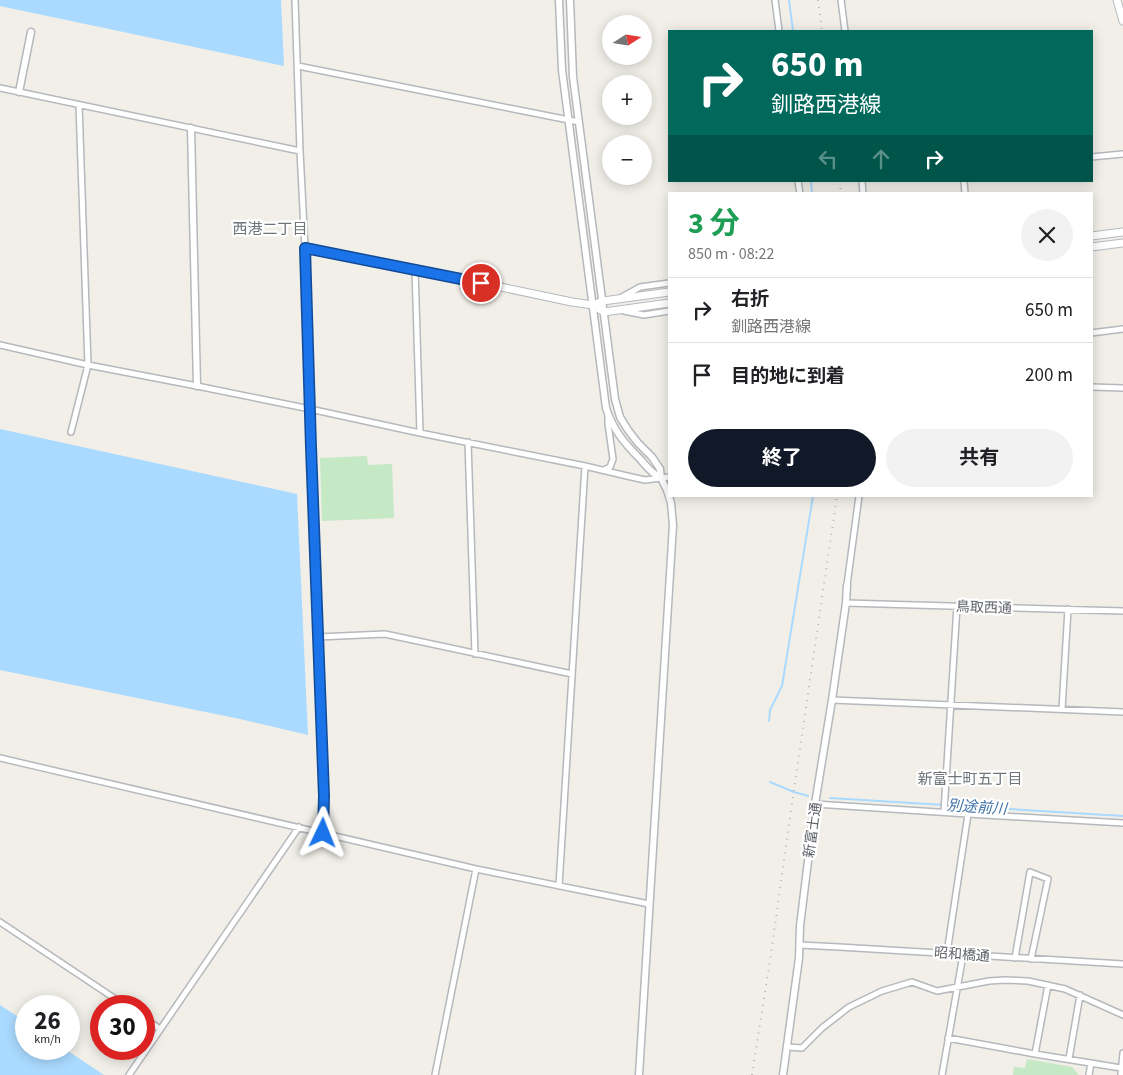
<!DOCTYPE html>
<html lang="ja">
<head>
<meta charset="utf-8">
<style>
	:root { --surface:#fff; --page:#f2f2f2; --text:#202124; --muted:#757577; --line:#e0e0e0; --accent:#111827 }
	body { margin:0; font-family:"Source Sans 3","Noto Sans JP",sans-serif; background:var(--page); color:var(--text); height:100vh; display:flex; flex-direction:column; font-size:19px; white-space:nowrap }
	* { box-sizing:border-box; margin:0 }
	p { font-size:16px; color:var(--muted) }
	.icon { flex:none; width:28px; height:28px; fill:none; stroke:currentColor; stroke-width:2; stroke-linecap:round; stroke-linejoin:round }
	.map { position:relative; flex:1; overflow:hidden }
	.sheet { position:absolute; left:668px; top:192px; width:425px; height:305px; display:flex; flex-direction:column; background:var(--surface); border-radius:0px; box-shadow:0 2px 12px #0003 }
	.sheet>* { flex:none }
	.hud { position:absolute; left:668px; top:30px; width:425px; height:152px; border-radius:0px; box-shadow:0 2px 12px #0003; background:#00695c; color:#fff; overflow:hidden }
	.needle { width:32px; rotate:78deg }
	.tools { position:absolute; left:602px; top:15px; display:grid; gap:10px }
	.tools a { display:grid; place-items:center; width:50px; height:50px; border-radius:50%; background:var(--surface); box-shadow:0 2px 12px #0003; font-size:25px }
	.speed { position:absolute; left:15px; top:995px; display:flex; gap:10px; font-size:25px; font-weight:700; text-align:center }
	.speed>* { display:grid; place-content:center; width:65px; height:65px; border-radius:50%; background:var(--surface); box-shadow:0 2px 12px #0003; line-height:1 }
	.speed small { font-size:12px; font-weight:400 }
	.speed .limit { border:8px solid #d22; background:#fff; color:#111 }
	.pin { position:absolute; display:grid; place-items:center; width:42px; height:42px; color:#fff; margin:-21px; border:2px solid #fff; border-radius:50%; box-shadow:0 1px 5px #0007 }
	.me { position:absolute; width:55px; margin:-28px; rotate:2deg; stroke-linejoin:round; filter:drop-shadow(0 0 4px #0008) }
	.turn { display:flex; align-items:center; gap:18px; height:105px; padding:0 20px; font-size:22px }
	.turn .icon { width:65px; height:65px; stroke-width:2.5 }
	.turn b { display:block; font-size:35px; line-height:42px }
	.lanes { display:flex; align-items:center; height:48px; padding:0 20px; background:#0003; justify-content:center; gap:25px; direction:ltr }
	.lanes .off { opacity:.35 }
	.round { display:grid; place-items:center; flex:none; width:52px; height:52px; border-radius:26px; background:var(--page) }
	.summary { display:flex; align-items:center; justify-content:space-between; height:85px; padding:0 20px }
	h1 { font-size:30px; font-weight:700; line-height:38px; color:#1e9e55 }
	.button { display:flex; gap:10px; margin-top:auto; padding:10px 20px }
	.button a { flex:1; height:58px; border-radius:30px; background:var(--accent); color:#fff; font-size:20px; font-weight:700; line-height:58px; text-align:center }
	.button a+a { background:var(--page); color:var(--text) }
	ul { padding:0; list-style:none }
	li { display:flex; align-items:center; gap:15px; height:65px; padding:0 20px; border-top:1px solid var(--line) }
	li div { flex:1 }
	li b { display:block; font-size:19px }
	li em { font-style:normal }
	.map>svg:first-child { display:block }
	.green { fill:#c5e8c5 }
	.water { fill:#aadaff }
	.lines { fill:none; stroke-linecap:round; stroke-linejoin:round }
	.stream { stroke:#aadaff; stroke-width:2 }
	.minor-casing { stroke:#b5b8bc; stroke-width:8 }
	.tertiary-casing { stroke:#b5b8bc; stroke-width:9 }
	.secondary-casing { stroke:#b6babf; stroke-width:9 }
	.minor { stroke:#fff; stroke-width:5 }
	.tertiary { stroke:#fff; stroke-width:6 }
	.secondary { stroke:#fff; stroke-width:7 }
	.rail { stroke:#b6b7b8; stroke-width:2; stroke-dasharray:1 6; stroke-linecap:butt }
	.route-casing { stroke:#114b97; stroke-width:12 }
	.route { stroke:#1a73e8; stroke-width:9 }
	.labels { text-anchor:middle; stroke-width:4.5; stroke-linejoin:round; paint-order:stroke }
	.street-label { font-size:14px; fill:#5f6368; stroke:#fff }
	.neighbourhood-label { font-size:15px; fill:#70757a; stroke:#fff }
	.water-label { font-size:15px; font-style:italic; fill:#4174aa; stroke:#fff }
</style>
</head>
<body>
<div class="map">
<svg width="1123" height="1075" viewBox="0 0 1123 1075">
	<rect width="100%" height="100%" fill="#f1efe8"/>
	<path class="green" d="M367,456L368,465L392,464L394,518L322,521L320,458Z
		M1027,1059L1072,1067L1079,1075H1013L1014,1067L1025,1068Z"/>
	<path class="water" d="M0,0H281L284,66L0,6Z
		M0,429L297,494L308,735L240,719L0,670Z
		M0,1005L26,1022V1049H65L104,1075H0Z"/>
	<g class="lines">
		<path class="stream" d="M789,0L793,31
			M811,181L812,194
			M769,721L770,710L782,686L813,496
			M770,782L794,792L808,796
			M830,798L1123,816"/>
		<defs>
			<path id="minor" d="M295,0L300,151L305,248L310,409L324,796L323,833
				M775,0L779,31
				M841,0L845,31
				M298,66L579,122
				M0,88L300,151
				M1091,157L1123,154
				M798,181L800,194
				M862,181L863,194
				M964,181L965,194
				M415,269L420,433
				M622,297L640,287L669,283
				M624,311L644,315L669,311
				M1091,333L1123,329
				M0,345L88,365L197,386L310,409L420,433L585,466L627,476L645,480L669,477
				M1091,387L1123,388
				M71,432L88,365L79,105
				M468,442L475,654
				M604,470L610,467L613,459L608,424V416
				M847,585L859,496
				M846,603L1123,611
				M318,637L385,634L572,674
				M832,700L1123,712
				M1062,709L1068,609
				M0,758L476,869L649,904
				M815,804L968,814L1123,823
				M944,812L957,606
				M559,886L585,466
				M0,922L126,1006
				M800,945L839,947L1123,964
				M947,953L968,814
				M1015,958L1030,872L1048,879L1031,959
				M144,1018L160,1029
				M948,1038L1035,1054L1121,1068
				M787,1047L802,1048L822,1028L849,1007L882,991L912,982L937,991L989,981L1005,980L1028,981L1065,989L1123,1015
				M1035,1054L1048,985
				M1069,1059L1080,995
				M129,1075L299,827
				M435,1075L476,869
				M942,1075L963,955
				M1089,1075L1091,1063
				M1121,1075L1123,1053"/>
			<path id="tertiary" d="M559,0L562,70L606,408C613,430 625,444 641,460C647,467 652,474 661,478
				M570,0L573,77L615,399L620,417L628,430L638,443L652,457L660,469L661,478L667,490L671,503L673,525L639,1075
				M19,92L31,32
				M191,128L197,386
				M783,1075L799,958L800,926L815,804L832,700L846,603L847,585"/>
			<path id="secondary" d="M1117,0L1123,21
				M1091,236L1123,232
				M1091,247L1123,243
				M305,248L415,269L572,302L593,305L604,312L669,303
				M593,305L603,301L669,292"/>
		</defs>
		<use href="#minor" class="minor-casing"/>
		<use href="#tertiary" class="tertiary-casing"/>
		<use href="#secondary" class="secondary-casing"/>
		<use href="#minor" class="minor"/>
		<use href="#tertiary" class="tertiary"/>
		<use href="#secondary" class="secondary"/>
		<path class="rail" d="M818,0L822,31
			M840,181L841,194
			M752,1075L771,954L793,796L837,496"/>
	</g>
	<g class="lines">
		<defs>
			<path id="route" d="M323,833L324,796L311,447L305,248L481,283"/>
		</defs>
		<use href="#route" class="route-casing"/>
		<use href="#route" class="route"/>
	</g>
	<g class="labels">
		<g class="street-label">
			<text transform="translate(984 607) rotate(2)" y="5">鳥取西通</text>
			<text transform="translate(812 830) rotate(-82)" y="5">新富士通</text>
			<text transform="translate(962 954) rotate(4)" y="5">昭和橋通</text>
		</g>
		<g class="neighbourhood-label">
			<text x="270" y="234">西港二丁目</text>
			<text x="970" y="784">新富士町五丁目</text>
		</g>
		<g class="water-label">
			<text transform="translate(977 807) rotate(4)" y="5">別途前川</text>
		</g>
	</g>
</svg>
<div class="tools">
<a><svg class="needle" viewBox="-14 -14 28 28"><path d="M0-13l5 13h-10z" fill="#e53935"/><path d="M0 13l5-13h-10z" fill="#757577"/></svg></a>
<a>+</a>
<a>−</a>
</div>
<div class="speed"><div>26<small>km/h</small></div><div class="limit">30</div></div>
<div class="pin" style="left:481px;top:283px;background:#d93025"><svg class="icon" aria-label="arrive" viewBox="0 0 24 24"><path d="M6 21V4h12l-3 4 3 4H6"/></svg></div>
<svg class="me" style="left:323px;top:833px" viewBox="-20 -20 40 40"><path d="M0-17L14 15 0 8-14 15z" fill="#1a73e8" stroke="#fff" stroke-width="4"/></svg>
<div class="hud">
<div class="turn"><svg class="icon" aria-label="right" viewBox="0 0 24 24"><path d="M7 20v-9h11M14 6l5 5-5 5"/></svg><div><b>650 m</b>釧路西港線</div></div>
<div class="lanes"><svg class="icon off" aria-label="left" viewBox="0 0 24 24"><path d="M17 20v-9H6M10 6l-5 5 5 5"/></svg><svg class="icon off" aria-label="ahead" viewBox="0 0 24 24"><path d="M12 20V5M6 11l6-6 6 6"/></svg><svg class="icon" aria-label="right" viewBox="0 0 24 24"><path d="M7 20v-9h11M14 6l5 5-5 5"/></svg></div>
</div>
<section class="sheet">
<div class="summary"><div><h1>3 分</h1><p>850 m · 08:22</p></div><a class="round"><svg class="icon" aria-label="close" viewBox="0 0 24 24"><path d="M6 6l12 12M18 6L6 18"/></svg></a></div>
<ul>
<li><svg class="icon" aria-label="right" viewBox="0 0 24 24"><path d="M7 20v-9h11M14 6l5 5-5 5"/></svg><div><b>右折</b><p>釧路西港線</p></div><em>650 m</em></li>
<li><svg class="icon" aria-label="arrive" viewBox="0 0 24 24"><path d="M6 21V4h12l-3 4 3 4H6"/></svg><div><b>目的地に到着</b></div><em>200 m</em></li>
</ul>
<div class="button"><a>終了</a><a>共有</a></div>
</section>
</div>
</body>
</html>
